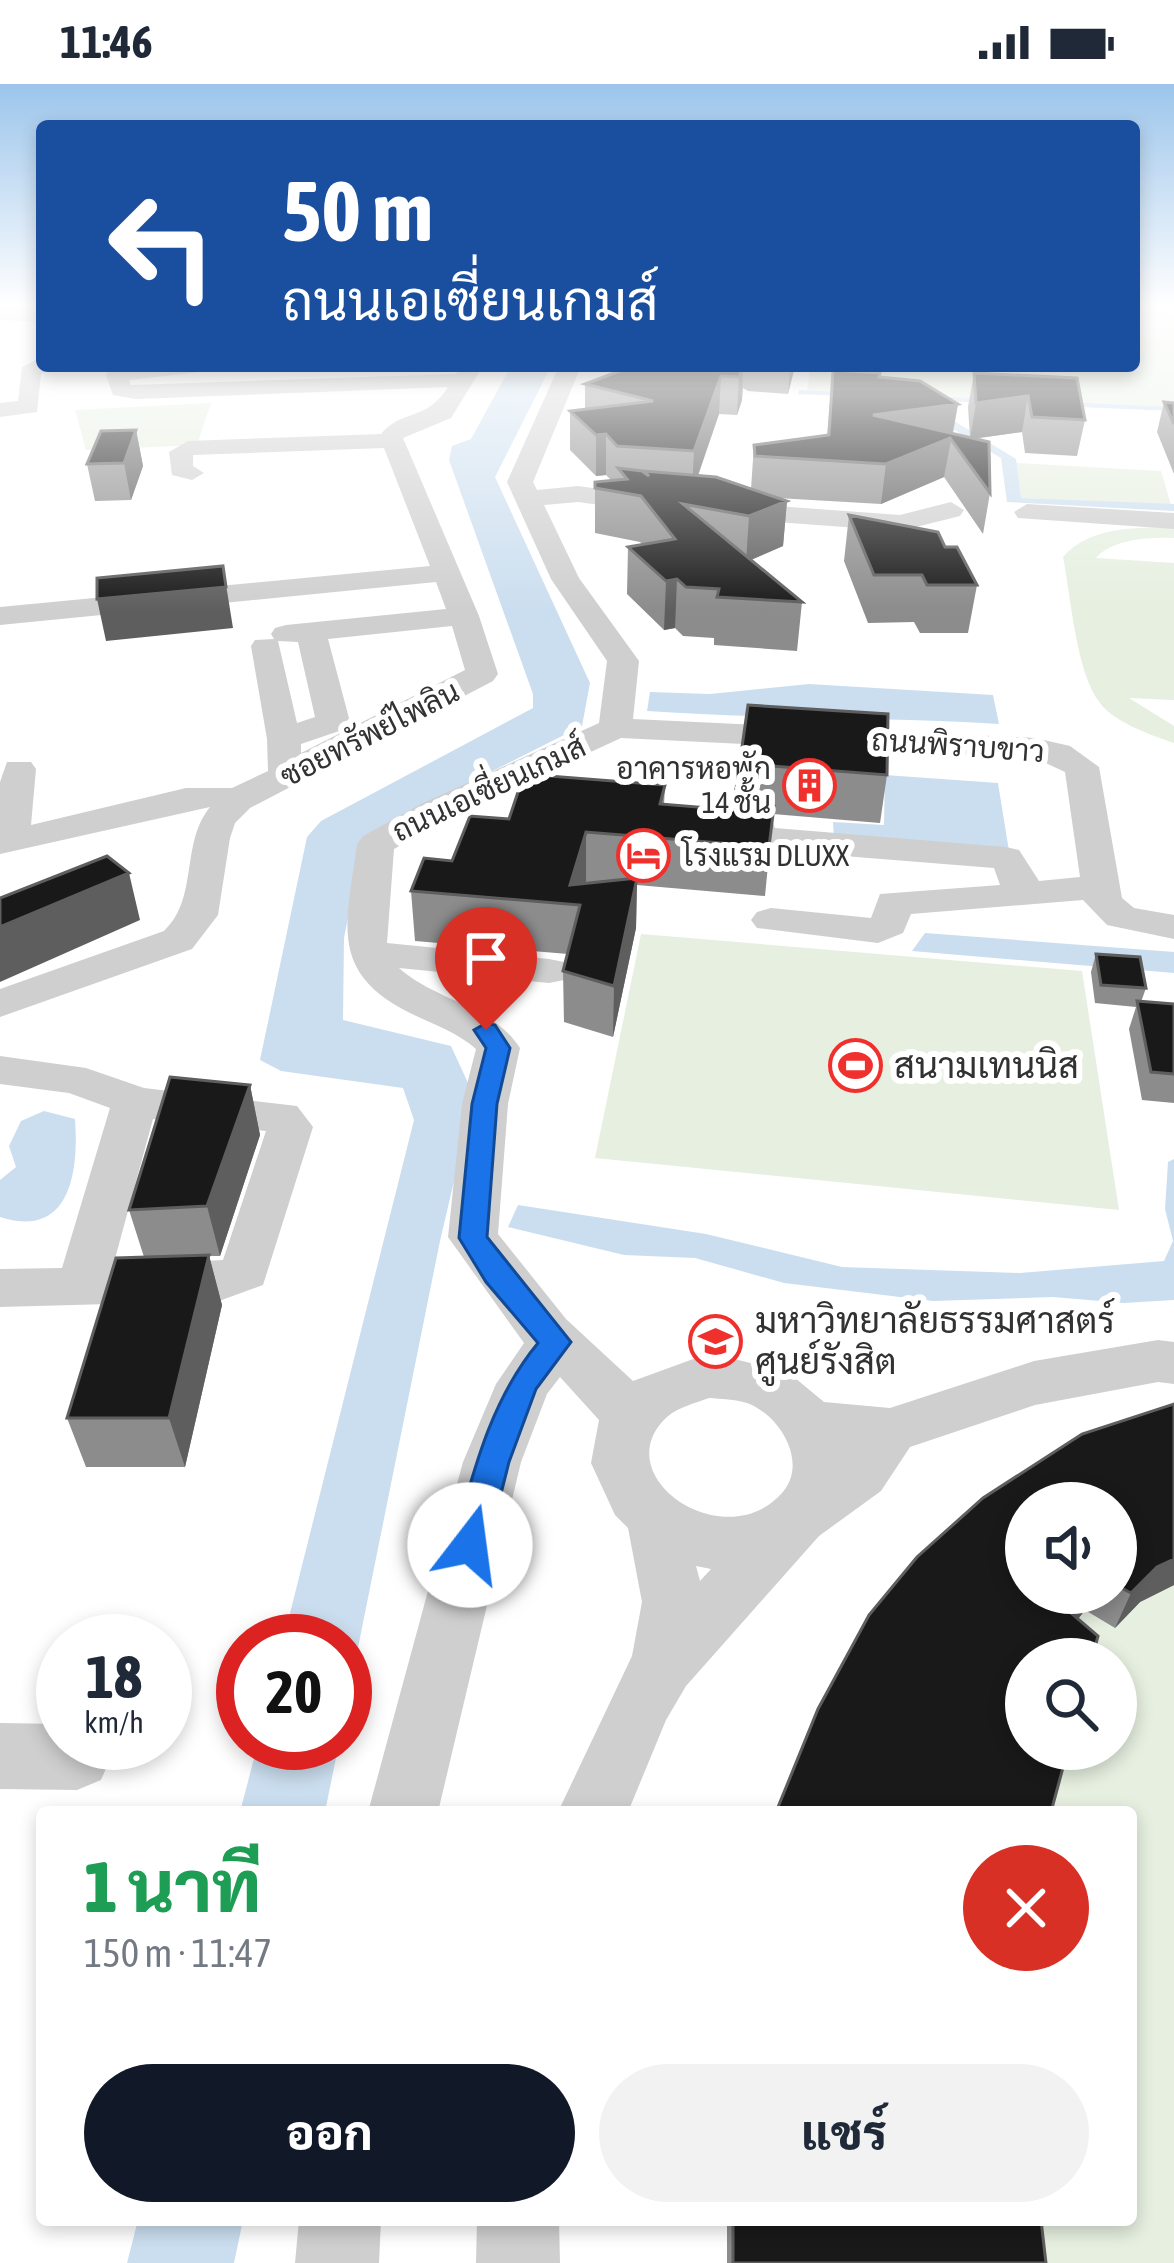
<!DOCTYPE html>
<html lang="th">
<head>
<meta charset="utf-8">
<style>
	:root { --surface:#fff; --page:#f2f2f3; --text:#1f2937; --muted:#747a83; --accent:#111827 }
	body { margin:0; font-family:"Asap Condensed",Sarabun,sans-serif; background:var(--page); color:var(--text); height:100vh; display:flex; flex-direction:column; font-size:45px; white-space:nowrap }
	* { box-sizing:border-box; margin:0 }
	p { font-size:39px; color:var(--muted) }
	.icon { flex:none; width:66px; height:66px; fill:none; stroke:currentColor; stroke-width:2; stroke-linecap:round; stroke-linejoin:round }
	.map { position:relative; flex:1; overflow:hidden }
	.details { position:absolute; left:36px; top:1722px; width:1101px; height:420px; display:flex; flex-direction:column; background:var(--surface); border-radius:12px; box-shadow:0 6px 18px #0003 }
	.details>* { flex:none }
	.top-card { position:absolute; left:36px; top:36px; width:1104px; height:252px; border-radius:12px; box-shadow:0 6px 18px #0003; background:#1a4fa0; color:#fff; overflow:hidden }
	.tools { position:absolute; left:1005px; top:1398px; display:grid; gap:24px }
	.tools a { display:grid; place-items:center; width:132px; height:132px; border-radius:50%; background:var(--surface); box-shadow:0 6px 18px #0003; font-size:60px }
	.speed { position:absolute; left:36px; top:1530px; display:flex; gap:24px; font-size:60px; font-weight:700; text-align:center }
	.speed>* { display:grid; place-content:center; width:156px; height:156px; border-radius:50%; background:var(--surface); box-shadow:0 6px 18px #0003; line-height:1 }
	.speed small { font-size:30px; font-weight:400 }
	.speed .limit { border:18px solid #d22; background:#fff; color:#111 }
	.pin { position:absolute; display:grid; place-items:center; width:102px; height:102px; color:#fff; margin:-123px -51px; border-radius:50% 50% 50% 0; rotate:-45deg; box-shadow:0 0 12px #0007 }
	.pin .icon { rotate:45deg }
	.me { position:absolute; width:132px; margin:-66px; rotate:15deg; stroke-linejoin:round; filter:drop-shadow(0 0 9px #0008) }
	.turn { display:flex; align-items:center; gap:42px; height:252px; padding:0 48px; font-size:54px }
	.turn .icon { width:156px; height:156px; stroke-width:2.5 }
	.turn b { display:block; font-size:84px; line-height:102px }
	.round { display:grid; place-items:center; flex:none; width:126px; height:126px; border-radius:63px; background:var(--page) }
	.summary { display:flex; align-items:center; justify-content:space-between; height:204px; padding:0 48px }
	h1 { font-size:72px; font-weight:800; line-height:90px; color:#1e9e55 }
	.primary-button { display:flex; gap:24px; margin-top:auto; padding:24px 48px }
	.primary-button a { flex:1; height:138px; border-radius:72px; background:var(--accent); color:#fff; font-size:48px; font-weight:800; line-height:138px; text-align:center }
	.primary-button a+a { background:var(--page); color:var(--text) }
	.status { display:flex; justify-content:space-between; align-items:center; height:84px; padding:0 60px; background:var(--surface); direction:ltr }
	.status svg { height:33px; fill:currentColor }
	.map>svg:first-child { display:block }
	.green { fill:#e6efe0; fill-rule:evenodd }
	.water { fill:#cbdeef }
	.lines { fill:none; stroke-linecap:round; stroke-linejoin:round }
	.minor { fill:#cfcfcf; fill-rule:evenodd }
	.wall { fill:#8c8c8c; fill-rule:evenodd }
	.shaded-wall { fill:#5e5e5e }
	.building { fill:#191919; stroke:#5e5e5e; stroke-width:3 }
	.route { fill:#1a73e8; stroke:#114b97; stroke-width:3 }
	.labels { text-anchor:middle; stroke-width:12; stroke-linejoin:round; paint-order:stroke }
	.far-street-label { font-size:30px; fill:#323232; stroke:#fff }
	.far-poi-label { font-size:30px; fill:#323232; stroke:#fff; text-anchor:end }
	.poi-label { font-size:36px; fill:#323232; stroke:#fff; text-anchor:start }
</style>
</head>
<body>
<div class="status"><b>11:46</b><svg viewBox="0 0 49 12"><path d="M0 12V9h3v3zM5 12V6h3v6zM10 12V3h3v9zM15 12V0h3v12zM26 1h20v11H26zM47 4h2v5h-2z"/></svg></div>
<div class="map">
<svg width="1174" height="2179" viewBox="0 0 1174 2179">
	<rect width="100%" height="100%" fill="#fff"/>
	<path class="green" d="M1134,222H1174V323L807,306L811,282H1134Z
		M211,319L197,361L86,366L75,326Z
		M1016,379L1161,387L1171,421L1021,414Z
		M1174,443V454C1150,453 1112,455 1096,474L1174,479V616L1129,614L1174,642V659C1151,651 1115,639 1100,619C1076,589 1071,513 1063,473C1090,442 1135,444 1174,443Z
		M641,850L1082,887L1119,1126L595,1074Z
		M1174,1351V2179H727V2136H1131V1728H782L907,1507L1068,1385ZM1026,1419H1116V1509H1026ZM1026,1575H1116V1665H1026Z"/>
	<path class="water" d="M511,282H551L495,393L590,599L582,642L364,752L344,854L343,936L451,962L474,1012L440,1157L345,1628V1557H283L414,1036L403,1004L281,987L260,976L307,753L321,737L533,624V610L449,376L452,362L471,355Z
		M799,306L1174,323V327L920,316L1016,375L1021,414L1174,420V427L1007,418L1001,374L903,315L798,310Z
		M809,600L993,611L999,640C881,633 764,635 647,627L650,608L710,610Z
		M885,691L998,699L1009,767L834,753L833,738L884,741Z
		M925,849L1174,868V889L912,867Z
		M44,1027L75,1035C79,1088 70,1156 0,1133V1096L16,1083L9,1062L21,1037Z
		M1174,1075V1216L1124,1219L1053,1213L933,1217L784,1199L695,1174L624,1171L508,1143L518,1121L706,1150L842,1183L1020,1189L1164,1177L1173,1157L1165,1125L1168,1078Z
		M258,1659H339L325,1728H240Z
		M138,2136H243L234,2179H127Z"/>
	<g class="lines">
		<path class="minor" d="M0,224L42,226V238L0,236Z
			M42,273V282H51L41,290L37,328L0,333V319L18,317L22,283Z
			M141,282H211L200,288L129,296L131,301L456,290L461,282H483L451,334L403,354L479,532L498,590L493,597L250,724L235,739L230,754L218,831L192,865L0,933V905L164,847C199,814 180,760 210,723L0,770V698L7,678H31L36,685L31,741L186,704H232L268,687L267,655L251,562L255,556L274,555L271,550L275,544L286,541L446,525L436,498L0,541V523L430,482L384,364L193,371V382L204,389L192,396L172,391L169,368L188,357L381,350C403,324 426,338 448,303L136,315L113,311L106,291L109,286ZM452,542L465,586L301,669V660L345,645L350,638L328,555ZM278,557L298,558L315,633L297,639Z
			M559,282H581L533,398L537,406L578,402L666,414L900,431L951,418L964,426L960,432L900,447L666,430L578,418L544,421L579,494L639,577L633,635L1035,654L1070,662L1099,683L1122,814L1134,824L1174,831V855L1107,841L1083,816L911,830L903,849L878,859L757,844L751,836L757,828L771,824L871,834L880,810L1000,801L994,784L755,765L742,762L737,754L744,731H770L775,744L1006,763L1019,766L1039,797L1080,793L1065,688L1035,674L621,654L446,735L394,765L387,859L549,875L564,878L570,887L564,896L549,899L399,884C436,917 492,921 520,964L508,1020L498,1150L566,1235L633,1297L707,1270L723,1272L789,1289L824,1318L890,1324L1034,1277L1158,1256L1174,1258V1300L1158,1298L1035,1321L910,1363L881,1407L819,1452L686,1602L666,1636L628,1728H558L632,1572L642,1518L628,1444L615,1431L591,1379L599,1336L560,1293L547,1310L521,1378L438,1728H368L463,1378L496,1300L524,1259L448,1153L462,1020L476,965C457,948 432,940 410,929C327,888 347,837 357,760L363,752L421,720L599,639L607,577L551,495L507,398ZM709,1314C721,1315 735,1315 747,1319C780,1331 809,1379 782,1409C724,1474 604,1391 667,1333C678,1323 696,1319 709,1314ZM696,1482L711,1485L700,1497Z
			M1027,420L1174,429V445L1018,434L1014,428Z
			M0,972L86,984L144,1004L297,1022L313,1043L263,1201L219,1217L0,1223V1185L62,1184L110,1024L69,1009L0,1000ZM153,1035L266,1047L223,1176L113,1182Z
			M0,1639L63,1640V1659H105L111,1673L101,1696L77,1706L0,1705Z
			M299,2136H381L379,2179H295Z
			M477,2136H559L560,2179H476Z"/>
	</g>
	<path class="wall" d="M614,282H795L788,310L748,307L743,304L742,316L737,331L719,330L698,392L751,405L754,361L827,351L833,286L879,293L958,320L953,350L970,354L968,323L974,289L1085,336L1077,372L1025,369L1022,348L973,355L990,409L983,450L944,393L881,420L777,414L787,417L783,462L751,476L802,518L797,567L714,561V554L683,552L675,544L664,546L627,510L628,463L642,460L640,458L595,449V398L611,396L606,391L596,392L570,366V327L585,325V300L619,287H613Z
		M1164,318L1174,319V390L1157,348Z
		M136,346L143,382L131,416L95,417L87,380Z
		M849,431L945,463L977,501L968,549H920L914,538L868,539L844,477Z
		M748,621L887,691L880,739L773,730L765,812L637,801L636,844L613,953L564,938L563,887L568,870L415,857L411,807L509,735L665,701L664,721L733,726Z
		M1096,870L1146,904L1141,918L1174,920V1019L1142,1016L1129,945L1136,923L1095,919L1091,888Z
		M250,1001L260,1051L220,1172H209L222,1221L185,1383H86L67,1334L144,1173L129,1126Z
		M1174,1320V1501L1140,1518L1115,1544L1085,1526L1078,1535L776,1728ZM1116,1419V1509H1026Z
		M727,2136H1041L1046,2179H727Z"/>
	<path class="shaded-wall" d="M743,282L742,316L737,331L739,293Z
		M790,282H795L788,310Z
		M721,292L719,330L692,408L694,367Z
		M1028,312L1022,348L970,355L976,319Z
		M958,320L944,393L881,420L886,380L873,331Z
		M136,346L143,382L131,416L124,379Z
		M606,350V391L596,392V351Z
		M787,417L783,462L746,478L749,432Z
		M223,482L233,544L106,557L97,515Z
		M677,495L675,544L664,546L666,497Z
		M745,680L741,727L737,708Z
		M586,748V797L579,821L570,801Z
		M129,789L140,836L0,898V843Z
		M637,794L636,844L613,953L614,902Z
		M250,1001L260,1051L220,1172L207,1122Z
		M209,1171L222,1221L185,1383L169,1334Z
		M1174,1475V1501L1140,1518L1115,1544L1131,1509L1157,1483Z
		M1087,1509H1093L1085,1526L1056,1563L1071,1529Z"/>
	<path class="building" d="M633,282L735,283L743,282L739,293L721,292L694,367L617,362L606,350L596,351L570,327L653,317L585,300Z
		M833,286L880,289L879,293L920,297L958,320L873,331L989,358L990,409L950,354L886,380L755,372L754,361L829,351Z
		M974,289L1077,294L1085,336L1032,333L1028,312L976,319Z
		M1164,318L1174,319V340Z
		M136,346L124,379L87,380L101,347Z
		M618,384L642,387L649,392L644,387L716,393L787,417L749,432L683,420L802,518L717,513L719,505L686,503L677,495L666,497L628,463L675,455L641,412L595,404V398L627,395Z
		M849,431L938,448L945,463H957L977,501H927L922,491H874Z
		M223,482L226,503L97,515V494Z
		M748,621L888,630L887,691L745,680L737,708L745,718L774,722L769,763L586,748L570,801L637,794L614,902L563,887L580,821L411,807L424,774L452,777L470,732L509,735L524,690L665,701L660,720L733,726Z
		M107,772L129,789L0,843V814Z
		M1096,870L1140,873L1146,904L1101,901Z
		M1137,917L1174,920V990L1151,988Z
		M170,993L250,1001L207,1122L129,1126Z
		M209,1171L169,1334H67L116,1174Z
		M1174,1320V1475L1157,1483L1131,1509L1116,1501V1419H1026V1509H1087L1071,1529L1098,1552L1092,1575H1026V1665H1068L1051,1728H776L818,1625L869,1531L917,1473L983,1414L1082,1350Z
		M733,2136H1041L1046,2179H733Z"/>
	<linearGradient id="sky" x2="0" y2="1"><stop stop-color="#9cc5eb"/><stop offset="0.42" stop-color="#fff"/><stop offset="1" stop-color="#fff" stop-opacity="0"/></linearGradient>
	<rect width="1174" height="527" fill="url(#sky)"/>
	<path class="route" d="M486,939L495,941L510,964L497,1020L487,1153L571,1258L536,1305L509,1378L488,1461L483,1471L470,1476L458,1471L453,1461C473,1389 490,1317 538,1259L486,1198L459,1154L472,1020L486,964L474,946Z"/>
	<defs>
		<symbol id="building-ring" viewBox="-11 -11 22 22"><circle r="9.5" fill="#fff" stroke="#f0302d" stroke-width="1.5"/><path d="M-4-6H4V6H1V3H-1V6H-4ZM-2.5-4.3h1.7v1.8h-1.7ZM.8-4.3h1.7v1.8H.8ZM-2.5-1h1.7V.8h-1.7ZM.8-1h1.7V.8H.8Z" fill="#f0302d"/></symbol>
		<symbol id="hotel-ring" viewBox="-11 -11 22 22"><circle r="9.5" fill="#fff" stroke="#f0302d" stroke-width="1.5"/><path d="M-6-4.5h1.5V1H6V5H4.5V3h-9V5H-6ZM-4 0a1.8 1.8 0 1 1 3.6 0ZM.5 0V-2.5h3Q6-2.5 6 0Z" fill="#f0302d"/></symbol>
		<symbol id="stadium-ring" viewBox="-11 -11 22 22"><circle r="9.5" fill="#fff" stroke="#f0302d" stroke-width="1.5"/><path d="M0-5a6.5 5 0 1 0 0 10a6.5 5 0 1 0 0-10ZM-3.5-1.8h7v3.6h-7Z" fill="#f0302d"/></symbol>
		<symbol id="university-ring" viewBox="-11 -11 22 22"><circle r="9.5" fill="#fff" stroke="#f0302d" stroke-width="1.5"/><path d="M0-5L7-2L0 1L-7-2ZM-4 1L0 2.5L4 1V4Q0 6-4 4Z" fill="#f0302d"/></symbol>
	</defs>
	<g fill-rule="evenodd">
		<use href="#building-ring" x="780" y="672" width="59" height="59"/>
		<use href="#hotel-ring" x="614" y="742" width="59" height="59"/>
		<use href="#stadium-ring" x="826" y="952" width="59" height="59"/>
		<use href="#university-ring" x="686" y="1228" width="59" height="59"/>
	</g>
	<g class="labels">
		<g class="far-street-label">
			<text transform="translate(370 650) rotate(-27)" y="10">ซอยทรัพย์ไพลิน</text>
			<text transform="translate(958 662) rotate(4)" y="10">ถนนพิราบขาว</text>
			<text transform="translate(489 705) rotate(-25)" y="10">ถนนเอเซี่ยนเกมส์</text>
		</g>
		<g class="far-poi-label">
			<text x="771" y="695">อาคารหอพัก<tspan x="771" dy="34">14 ชั้น</tspan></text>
			<text x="682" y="782" text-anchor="start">โรงแรม DLUXX</text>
		</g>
		<g class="poi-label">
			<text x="894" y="994">สนามเทนนิส</text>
			<text x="755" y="1249">มหาวิทยาลัยธรรมศาสตร์<tspan x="755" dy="41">ศูนย์รังสิต</tspan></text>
		</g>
	</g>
</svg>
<div class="tools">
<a><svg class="icon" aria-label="sound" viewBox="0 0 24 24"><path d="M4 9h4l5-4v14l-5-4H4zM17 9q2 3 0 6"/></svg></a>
<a><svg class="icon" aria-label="search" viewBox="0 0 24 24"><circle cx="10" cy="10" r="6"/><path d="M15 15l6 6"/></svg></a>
</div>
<div class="speed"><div>18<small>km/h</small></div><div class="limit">20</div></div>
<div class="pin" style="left:486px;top:946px;background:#d93025"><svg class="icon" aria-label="arrive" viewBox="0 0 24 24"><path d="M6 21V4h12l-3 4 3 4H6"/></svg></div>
<svg class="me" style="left:470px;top:1461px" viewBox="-20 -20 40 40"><circle r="19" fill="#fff"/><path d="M0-13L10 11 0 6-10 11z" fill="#1a73e8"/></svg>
<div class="top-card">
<div class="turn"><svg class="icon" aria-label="left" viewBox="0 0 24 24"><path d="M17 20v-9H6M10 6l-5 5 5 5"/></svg><div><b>50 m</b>ถนนเอเซี่ยนเกมส์</div></div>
</div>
<section class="details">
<div class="summary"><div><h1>1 นาที</h1><p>150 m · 11:47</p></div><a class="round" style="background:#d93025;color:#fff"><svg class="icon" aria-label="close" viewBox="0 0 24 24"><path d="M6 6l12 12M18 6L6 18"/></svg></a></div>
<div class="primary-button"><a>ออก</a><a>แชร์</a></div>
</section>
</div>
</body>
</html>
